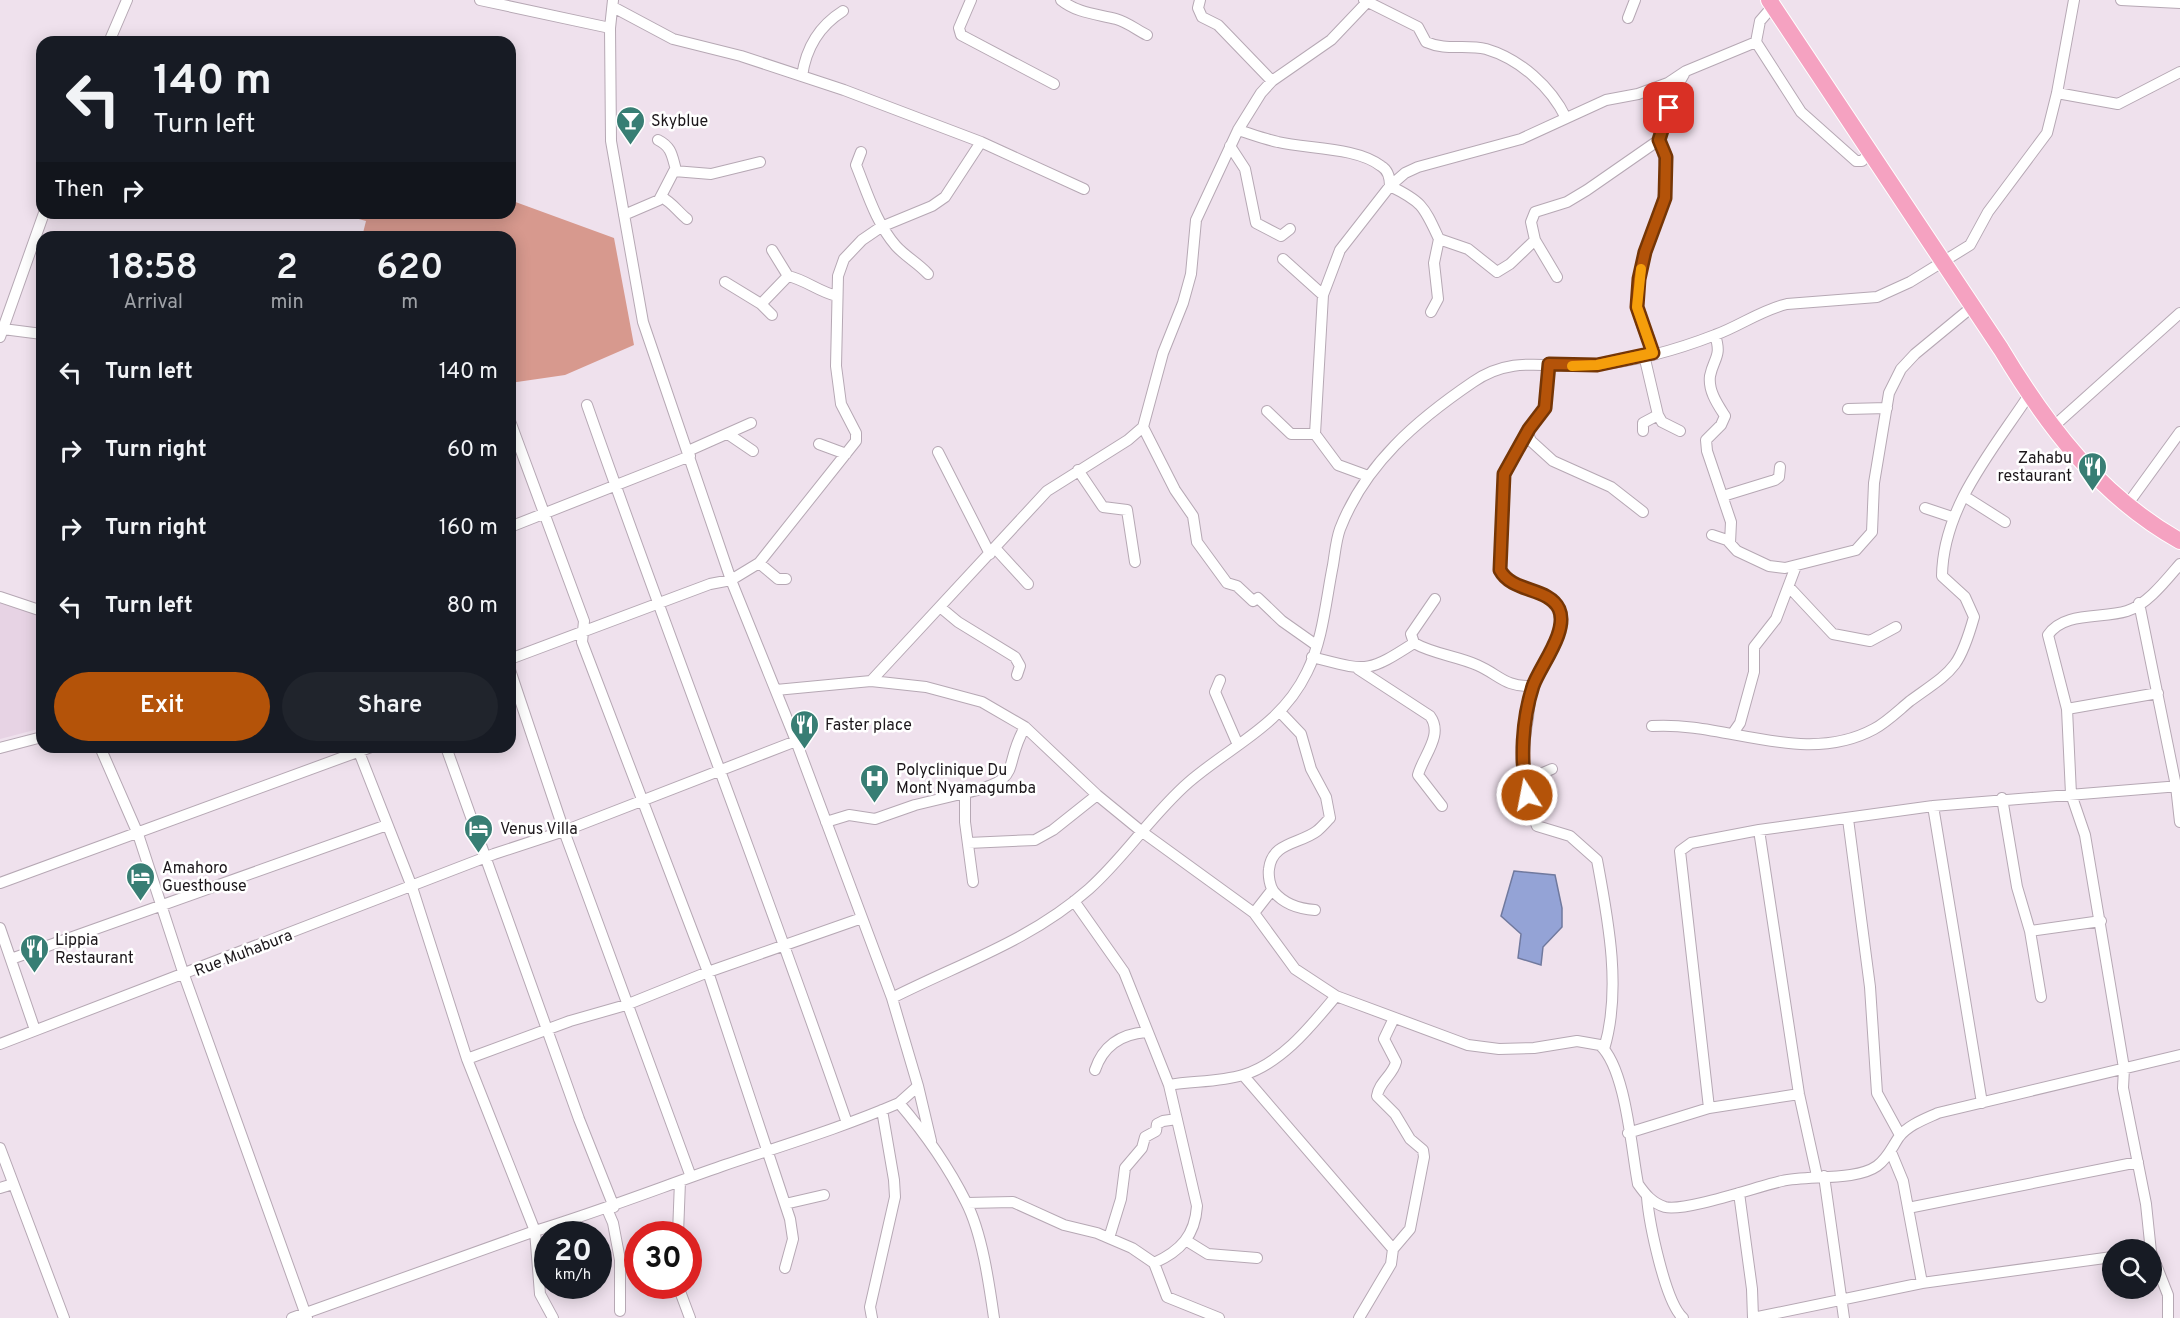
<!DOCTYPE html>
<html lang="en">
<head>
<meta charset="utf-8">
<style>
	:root { --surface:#171b24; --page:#20242c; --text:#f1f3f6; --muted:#9ea1a6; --accent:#b45309 }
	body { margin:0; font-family:Overpass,sans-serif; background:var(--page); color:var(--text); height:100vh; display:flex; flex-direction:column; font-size:22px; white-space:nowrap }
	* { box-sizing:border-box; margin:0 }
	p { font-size:20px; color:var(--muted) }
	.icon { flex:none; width:33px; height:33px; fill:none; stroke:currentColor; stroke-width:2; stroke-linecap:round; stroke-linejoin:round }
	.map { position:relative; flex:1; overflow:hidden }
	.sheet { position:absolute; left:36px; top:231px; width:480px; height:522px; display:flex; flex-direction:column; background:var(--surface); border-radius:18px; box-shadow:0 3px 15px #0003 }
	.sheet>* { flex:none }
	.guide { position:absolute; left:36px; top:36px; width:480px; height:183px; border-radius:18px; box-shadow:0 3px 15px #0003; background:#171b24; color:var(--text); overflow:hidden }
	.buttons { position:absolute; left:2102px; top:1239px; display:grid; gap:12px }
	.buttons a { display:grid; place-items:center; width:60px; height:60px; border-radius:50%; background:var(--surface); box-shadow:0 3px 15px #0003; font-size:30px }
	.speed { position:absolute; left:534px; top:1221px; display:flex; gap:12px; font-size:30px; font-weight:700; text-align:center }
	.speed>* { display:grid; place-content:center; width:78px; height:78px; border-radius:50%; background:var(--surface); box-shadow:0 3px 15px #0003; line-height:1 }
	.speed small { font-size:15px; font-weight:400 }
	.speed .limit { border:9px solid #d22; background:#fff; color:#111 }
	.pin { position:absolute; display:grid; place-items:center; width:51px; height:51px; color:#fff; margin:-26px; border-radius:12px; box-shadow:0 3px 9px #0006 }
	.me { position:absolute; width:66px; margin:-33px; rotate:349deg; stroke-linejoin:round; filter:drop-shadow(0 0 4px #0008) }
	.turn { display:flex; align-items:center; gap:21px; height:126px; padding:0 18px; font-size:27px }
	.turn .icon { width:78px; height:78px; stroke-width:2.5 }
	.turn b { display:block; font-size:42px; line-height:51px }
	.then { display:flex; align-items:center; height:57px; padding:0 18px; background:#0003; gap:12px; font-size:22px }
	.eta { display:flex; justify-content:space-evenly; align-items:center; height:102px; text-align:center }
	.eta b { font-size:36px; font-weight:600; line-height:42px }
	.primary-button { display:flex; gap:12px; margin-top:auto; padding:12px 18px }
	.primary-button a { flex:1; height:69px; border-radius:36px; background:var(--accent); color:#fff; font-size:24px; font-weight:600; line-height:69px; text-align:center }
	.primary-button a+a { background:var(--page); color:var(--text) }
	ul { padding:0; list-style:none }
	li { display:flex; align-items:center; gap:18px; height:78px; padding:0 18px }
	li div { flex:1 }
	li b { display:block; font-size:22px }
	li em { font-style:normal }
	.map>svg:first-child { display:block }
	.built { fill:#e7d3e4 }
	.forest { fill:#d7998e }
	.water { fill:#94a3d6; stroke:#70799e; stroke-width:1.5 }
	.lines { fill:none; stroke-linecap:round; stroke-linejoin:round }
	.street-casing { stroke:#b6a8b4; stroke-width:12 }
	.primary-casing { stroke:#fff; stroke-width:18 }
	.street { stroke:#fff; stroke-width:10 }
	.primary { stroke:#f5a2c1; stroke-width:16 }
	.route-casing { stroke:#753606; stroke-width:15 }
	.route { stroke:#b45309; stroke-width:10 }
	.slow { stroke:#f59e0b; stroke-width:10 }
	.labels { text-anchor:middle; stroke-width:5; stroke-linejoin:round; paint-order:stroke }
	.poi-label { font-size:16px; fill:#1c171b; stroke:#fff; text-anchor:start }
	.street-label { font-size:16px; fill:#1c171b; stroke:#fff }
</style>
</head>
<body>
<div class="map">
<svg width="2180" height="1318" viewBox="0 0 2180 1318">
	<rect width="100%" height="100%" fill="#efe1ed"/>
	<path class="built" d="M0,600L42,616V728L0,739Z"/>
	<path class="forest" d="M510,200L614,238L634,345L565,375L510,383V237H362L366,221L337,213H510Z"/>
	<path class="water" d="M1514,871L1555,875L1562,908V927L1543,947L1541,965L1518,958L1521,934L1501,916Z"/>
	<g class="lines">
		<defs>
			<path id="street" d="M480,0L610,28
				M613,0L610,28L611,141L643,322L731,580L796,741L892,998L918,1086L899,1103C923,1131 949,1168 966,1202C982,1233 989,1283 994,1318
				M971,0L959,28L961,35L1054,84
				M1061,0C1077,13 1097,14 1116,19C1127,22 1137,30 1147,35
				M1200,0L1198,8L1202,17L1218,25L1272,81
				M1364,0L1418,27L1426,42C1446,51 1466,44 1486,49C1520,59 1551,87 1566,118
				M2121,0L2180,3
				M613,7L673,39L741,56L844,90L981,142L1084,189
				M1628,18L1635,0
				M109,42L127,0
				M1756,42L1760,21L1773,6
				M802,76C806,48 819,26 843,11
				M2057,93L2118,104L2180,72
				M1238,130C1251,134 1264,139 1278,142C1307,149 1357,147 1381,166C1388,170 1390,178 1390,186C1423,202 1424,207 1439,239L1468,249L1497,272L1510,264L1535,240L1531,222L1535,212L1567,202L1587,190L1659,140L1674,92L1684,74
				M658,140C672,147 672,156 676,170
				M1230,146L1245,169L1256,223L1281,236L1290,229
				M861,152L856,165C867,192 876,223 896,246C906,257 918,263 928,274
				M661,197C672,202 677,211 687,219
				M624,215L659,200L674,171L711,174L760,162
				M1535,240L1557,277
				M1283,259L1323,295
				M788,276C806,280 819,292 837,296
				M725,282L761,304L772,315
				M761,304L788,276L772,250
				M1431,312L1438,299L1434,263L1439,239
				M3,329L42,334
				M1715,335C1722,357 1714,357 1710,376C1708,391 1718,405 1725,416L1721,425L1706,440L1707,451L1731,522L1730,543
				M0,337L44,213
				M1653,353C1648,339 1638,320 1637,305C1635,243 1683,203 1659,140
				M1644,355L1658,415L1662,422L1680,431
				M1549,364L1545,407L1529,429L1528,434L1531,441L1553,461L1611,487L1643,512
				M587,405C671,645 764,882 847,1123
				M1848,409L1887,408
				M1267,411L1291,434H1315
				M510,421L584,621L582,642L708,972L790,1219L793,1239L785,1268
				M2054,426L2180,313
				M1143,427L1175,490L1193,516L1197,542L1227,583L1237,586L1253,601L1258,598L1282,621L1316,645
				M1643,431V423L1658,415
				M728,434L753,451
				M1528,434L1504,474L1500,570C1512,593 1549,587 1559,609C1569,631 1540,666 1533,686C1530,696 1529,707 1528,718C1521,756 1522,789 1537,826L1570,836L1597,860C1608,919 1622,990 1604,1049
				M819,444L846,454
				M688,451L751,423
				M938,452L990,554
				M1078,470L1103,507L1127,510L1135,562
				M1368,476L1338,465L1315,434L1323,295L1340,250L1390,186L1405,173L1418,167L1521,139L1606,100L1638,94L1668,83L1686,71L1756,42L1801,112L1856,161H1862L1870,153
				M1723,496L1775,480L1779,477L1780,467
				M1964,496L2005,522
				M2127,505L2180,432
				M1925,508L1952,517
				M510,527L690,456
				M1712,535L1727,540L1737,551L1769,566L1785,568L1856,550L1872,532L1874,483L1889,393L1901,369L1915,354L1972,307
				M995,548L1028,584
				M759,563L778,579H786
				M1789,587L1833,634L1870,641L1896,627
				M0,597L42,611
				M2139,603L2176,786L2180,822
				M940,607L958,622L1015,657L1020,666L1017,675
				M1414,643L1411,634L1435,599
				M1312,657C1367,671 1366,674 1414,643C1433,654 1457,656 1477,665C1500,675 1504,687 1533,686
				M510,659L710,584L731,580L759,563L856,441V433L841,404L836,366L838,276L844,259L862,240L881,227L932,206L945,197L981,142
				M1358,669L1430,716C1444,735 1423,756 1418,775L1442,806
				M510,670L564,831L691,1177
				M1220,680L1215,692L1238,745
				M871,681L926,687L982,702L1025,727L1097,795L1141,831L1254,913L1295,969L1336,996L1468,1045L1499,1049L1534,1048L1577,1041L1600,1045C1626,1069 1631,1148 1638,1184C1645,1194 1652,1203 1665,1207C1685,1212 1759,1186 1782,1181C1808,1175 1856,1181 1877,1166C1888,1158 1892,1147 1899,1137C1908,1125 1925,1119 1938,1113L2180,1055
				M776,690L871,681L1047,491L1128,440L1143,427L1163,353L1183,303L1191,274L1196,220L1238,130L1261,93L1272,81L1331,40L1369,0
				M2067,709L2158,693
				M1281,713L1301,734L1311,769L1326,797L1330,818C1326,822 1322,827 1317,831C1300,844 1272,842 1269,869C1268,876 1270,887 1274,892C1285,905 1299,909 1315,910
				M1652,726C1725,721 1804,767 1874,729C1887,722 1899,710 1910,701C1953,670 1959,670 1974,617L1965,597L1942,576C1943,507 1992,451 2029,395
				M1733,733L1740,723L1754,672V647L1776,619L1796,566
				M100,747L138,834L184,975L307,1318
				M446,747L579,1119L614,1207
				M0,748L42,737
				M1524,781L1552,769
				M2002,798L2017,887L2030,931L2101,921
				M1933,806L1982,1103
				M1848,819L1870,987L1877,1093L1900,1135
				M826,822L849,815L875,819L915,805L965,793
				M1759,830L1799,1094L1817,1176
				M968,843L1035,840L1053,830L1097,795
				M973,882L965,822V793C1026,779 1001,769 1025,727
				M0,883L371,747
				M1074,901L1124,972L1169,1085L1197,1206C1195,1235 1181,1251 1154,1263
				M1254,913L1272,890
				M0,928L35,1030
				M2030,931L2041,997
				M11,959L387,825
				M892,998C961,963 1030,941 1089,889C1125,857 1152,814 1189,782C1232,745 1281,726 1307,672C1323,640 1326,599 1333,565C1335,553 1336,540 1340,529C1365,464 1417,420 1473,382C1515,353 1550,370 1597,365C1635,361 1679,349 1715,335C1740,326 1761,310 1787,304L1877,297L1910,282L1970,245L1988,212L2047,133L2057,93L2074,0
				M0,1044L494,854L564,831L796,741
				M467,1059L570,1021L626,1005L708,972L862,918
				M1095,1070C1103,1046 1121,1034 1146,1032
				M1243,1075L1393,1249L1391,1264L1359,1318
				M1169,1085C1193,1081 1220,1082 1243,1075C1282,1063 1311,1026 1336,996
				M918,1086L931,1141
				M1709,1108L1680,851L1691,843L1759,830L1933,806L2180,786
				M1628,1133L1709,1108L1799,1094
				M0,1148L64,1318
				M1891,1152L1903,1181L1922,1283
				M1824,1176L1844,1318
				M0,1188L13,1184
				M1739,1193L1752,1289L1753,1318L1922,1283L2112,1257
				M1647,1197C1649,1222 1665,1302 1683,1318
				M967,1203L1013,1202L1064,1225L1097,1233L1132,1248L1154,1263L1167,1297L1219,1318
				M785,1204L824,1195
				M1908,1208L2138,1162
				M607,1209L613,1223L620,1260V1311
				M678,1234L680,1181
				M1109,1238L1121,1199L1125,1168L1142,1148L1145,1137L1156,1131L1157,1124L1163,1121L1177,1119
				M1187,1241L1208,1254L1257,1258
				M1393,1249L1410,1229L1424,1157L1423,1150L1410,1139L1395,1114L1377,1096C1379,1082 1393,1075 1396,1062L1384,1039L1394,1018
				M2151,1252L2146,1204L2123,1088L2124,1068L2085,835L2071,794L2067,709L2048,635C2064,611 2102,619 2127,611C2147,605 2167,579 2180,564
				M2151,1252L2168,1295V1318
				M678,1286L690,1318
				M292,1318L535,1231L467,1059L412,887L359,752
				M553,1318L540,1294L535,1231C598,1212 659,1188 722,1166C781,1146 841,1128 899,1103
				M872,1318L870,1307L895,1197L894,1180L882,1110"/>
			<path id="primary" d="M1769,0L2001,349C2047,426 2100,496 2180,541"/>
		</defs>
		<use href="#street" class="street-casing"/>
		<use href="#primary" class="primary-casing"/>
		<use href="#street" class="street"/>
		<use href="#primary" class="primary"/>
	</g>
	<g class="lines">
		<defs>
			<path id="route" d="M1527,795C1520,761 1522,720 1533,686C1540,666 1569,631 1559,609C1549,587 1512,593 1500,570L1504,474L1529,429L1545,408L1549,364L1597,365L1653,353L1637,307L1639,279L1645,252L1665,198L1666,157L1659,140L1669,108"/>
		</defs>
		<use href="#route" class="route-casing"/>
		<use href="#route" class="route"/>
		<path class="slow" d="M1572,366L1597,365L1653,353L1637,307L1641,269"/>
	</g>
	<defs>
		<symbol id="bar-pin" viewBox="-11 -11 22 30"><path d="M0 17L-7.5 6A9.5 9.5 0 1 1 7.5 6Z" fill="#387e74" stroke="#fff"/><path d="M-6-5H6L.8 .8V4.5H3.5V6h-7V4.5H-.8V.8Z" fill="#fff"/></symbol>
		<symbol id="restaurant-pin" viewBox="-11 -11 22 30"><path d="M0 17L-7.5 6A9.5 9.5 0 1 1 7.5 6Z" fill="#387e74" stroke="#fff"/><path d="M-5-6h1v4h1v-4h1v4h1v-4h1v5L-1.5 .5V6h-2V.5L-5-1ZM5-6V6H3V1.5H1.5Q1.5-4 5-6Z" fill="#fff"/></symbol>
		<symbol id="hospital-pin" viewBox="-11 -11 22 30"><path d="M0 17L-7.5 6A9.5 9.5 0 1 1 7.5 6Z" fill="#387e74" stroke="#fff"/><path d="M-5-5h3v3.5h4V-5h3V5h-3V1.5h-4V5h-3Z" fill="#fff"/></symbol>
		<symbol id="hotel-pin" viewBox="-11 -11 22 30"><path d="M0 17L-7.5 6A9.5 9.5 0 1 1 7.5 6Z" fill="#387e74" stroke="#fff"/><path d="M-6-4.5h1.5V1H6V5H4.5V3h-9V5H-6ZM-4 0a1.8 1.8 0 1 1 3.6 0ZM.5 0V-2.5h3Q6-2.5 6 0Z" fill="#fff"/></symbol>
	</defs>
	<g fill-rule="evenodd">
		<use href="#bar-pin" x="614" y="104" width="33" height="45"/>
		<use href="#restaurant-pin" x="2076" y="450" width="33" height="45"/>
		<use href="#restaurant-pin" x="788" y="708" width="33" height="45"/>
		<use href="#hospital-pin" x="858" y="762" width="33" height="45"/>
		<use href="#hotel-pin" x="462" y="812" width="33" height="45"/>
		<use href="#hotel-pin" x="124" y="860" width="33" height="45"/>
		<use href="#restaurant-pin" x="18" y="932" width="33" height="45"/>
	</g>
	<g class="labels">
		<g class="poi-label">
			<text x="651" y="126">Skyblue</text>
			<text x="2072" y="463" text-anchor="end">Zahabu<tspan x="2072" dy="18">restaurant</tspan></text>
			<text x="825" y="730">Faster place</text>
			<text x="896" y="775">Polyclinique Du<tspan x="896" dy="18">Mont Nyamagumba</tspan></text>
			<text x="500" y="834">Venus Villa</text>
			<text x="162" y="873">Amahoro<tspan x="162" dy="18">Guesthouse</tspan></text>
			<text x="55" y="945">Lippia<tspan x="55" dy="18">Restaurant</tspan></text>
		</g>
		<g class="street-label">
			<text transform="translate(243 952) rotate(-21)" y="6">Rue Muhabura</text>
		</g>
	</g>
</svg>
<div class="buttons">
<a><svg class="icon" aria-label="search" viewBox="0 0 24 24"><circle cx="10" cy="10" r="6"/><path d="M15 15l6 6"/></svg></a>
</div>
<div class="speed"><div>20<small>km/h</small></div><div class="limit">30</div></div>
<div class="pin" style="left:1669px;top:108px;background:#d93025"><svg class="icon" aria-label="arrive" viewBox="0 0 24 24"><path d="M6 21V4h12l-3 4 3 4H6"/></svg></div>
<svg class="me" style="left:1527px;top:795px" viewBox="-20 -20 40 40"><circle r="17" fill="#b45309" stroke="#fff" stroke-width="3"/><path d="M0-11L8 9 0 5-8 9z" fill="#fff"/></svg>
<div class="guide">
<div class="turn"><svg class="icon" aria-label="left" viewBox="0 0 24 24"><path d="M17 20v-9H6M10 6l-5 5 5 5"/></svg><div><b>140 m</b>Turn left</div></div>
<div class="then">Then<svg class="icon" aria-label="right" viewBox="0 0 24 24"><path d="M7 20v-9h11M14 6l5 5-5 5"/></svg></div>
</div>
<section class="sheet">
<div class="eta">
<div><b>18:58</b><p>Arrival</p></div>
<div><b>2</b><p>min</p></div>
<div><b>620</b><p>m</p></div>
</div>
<ul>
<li><svg class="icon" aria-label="left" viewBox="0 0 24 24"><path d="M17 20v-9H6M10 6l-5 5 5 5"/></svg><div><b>Turn left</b></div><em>140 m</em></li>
<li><svg class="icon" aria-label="right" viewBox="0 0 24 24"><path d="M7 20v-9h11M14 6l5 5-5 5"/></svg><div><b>Turn right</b></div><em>60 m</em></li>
<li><svg class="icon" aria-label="right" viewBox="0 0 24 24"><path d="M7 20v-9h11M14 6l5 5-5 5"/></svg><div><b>Turn right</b></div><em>160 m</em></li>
<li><svg class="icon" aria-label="left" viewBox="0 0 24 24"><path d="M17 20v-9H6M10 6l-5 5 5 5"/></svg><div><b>Turn left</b></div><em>80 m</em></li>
</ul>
<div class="primary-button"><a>Exit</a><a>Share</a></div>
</section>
</div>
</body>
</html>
